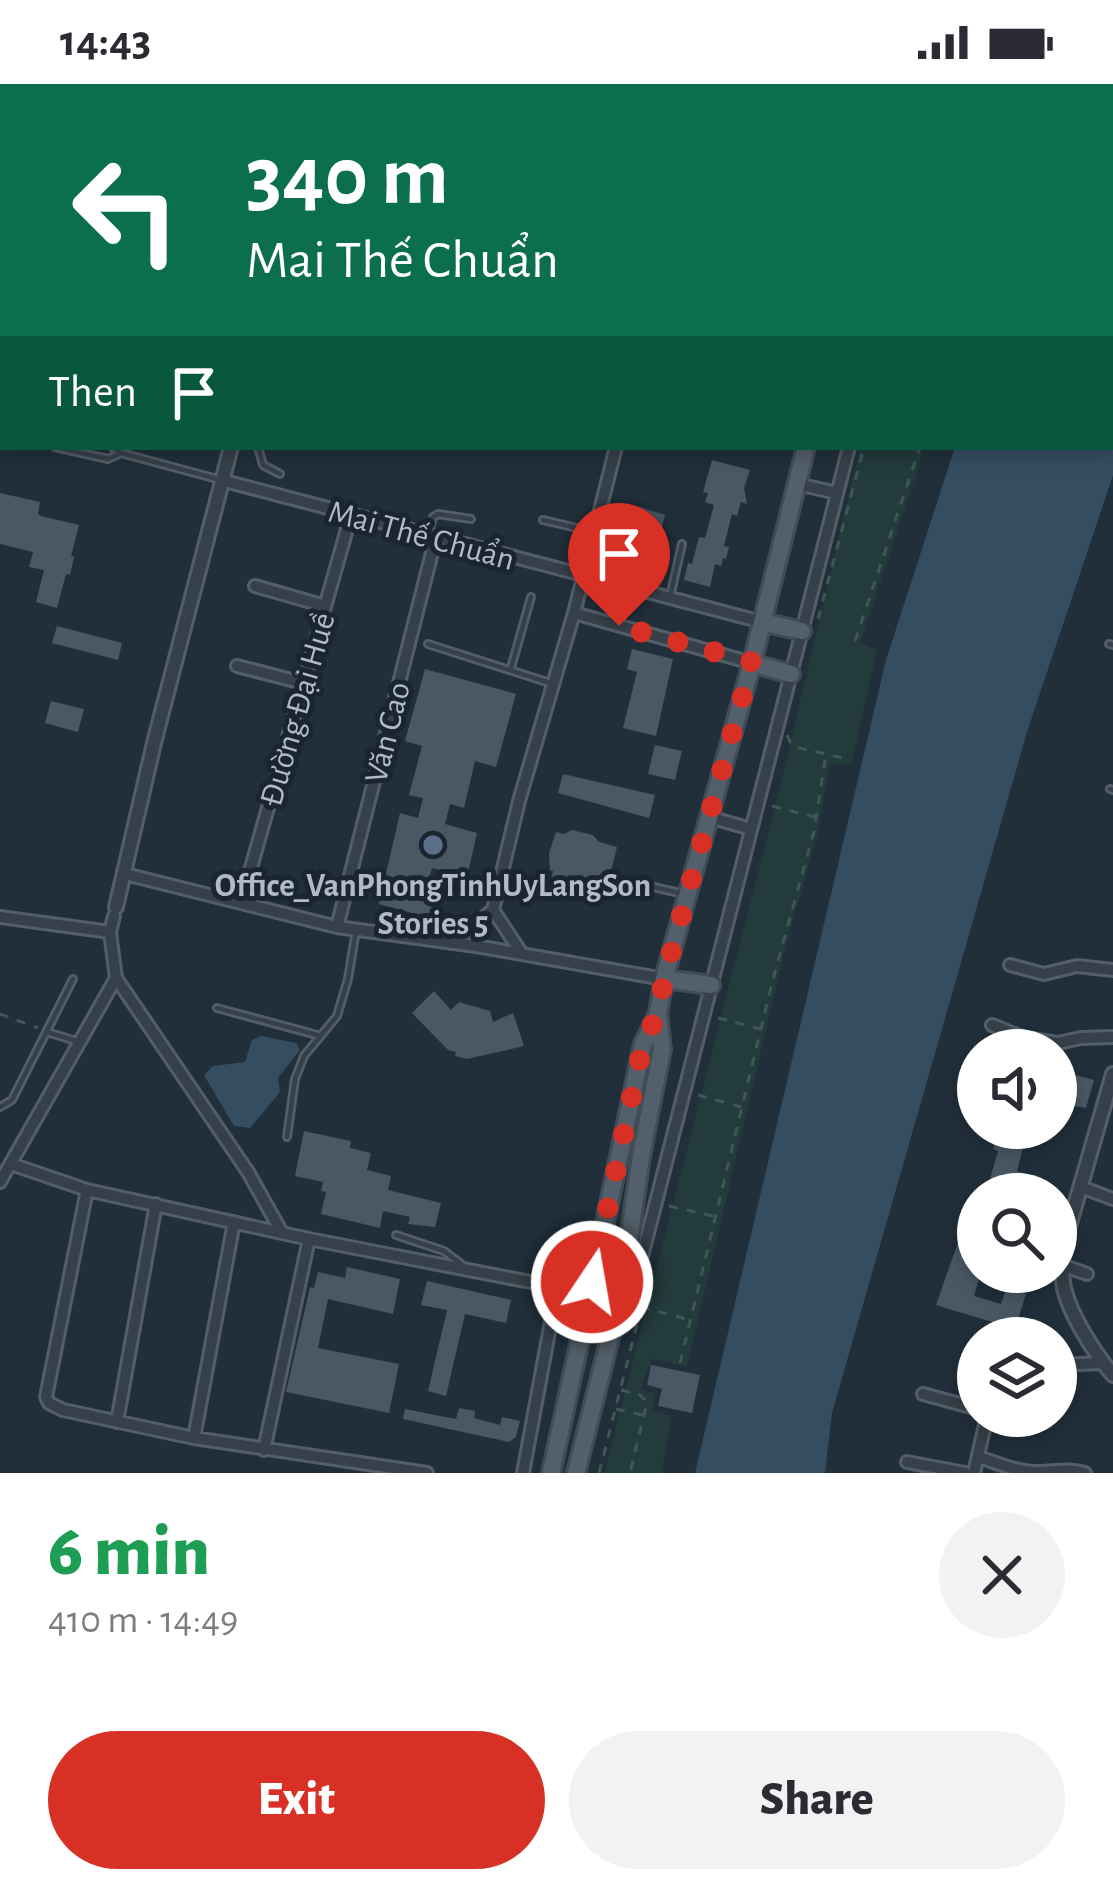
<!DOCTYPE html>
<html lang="en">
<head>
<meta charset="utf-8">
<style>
	:root { --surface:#fff; --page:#f2f2f3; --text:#2b2b33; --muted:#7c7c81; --accent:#d93025 }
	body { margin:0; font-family:"Alegreya Sans",sans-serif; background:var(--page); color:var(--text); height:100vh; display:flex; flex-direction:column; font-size:45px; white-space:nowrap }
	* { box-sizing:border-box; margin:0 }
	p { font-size:39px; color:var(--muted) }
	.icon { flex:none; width:66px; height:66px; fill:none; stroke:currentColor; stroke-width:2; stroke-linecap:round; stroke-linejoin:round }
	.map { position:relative; height:1389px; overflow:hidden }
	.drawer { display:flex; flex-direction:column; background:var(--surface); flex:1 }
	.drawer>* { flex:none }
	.banner { position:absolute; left:0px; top:0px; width:1113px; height:366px; box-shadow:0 6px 18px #0003; background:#0b6e4f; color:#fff; overflow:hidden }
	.controls { position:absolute; left:957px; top:945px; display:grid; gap:24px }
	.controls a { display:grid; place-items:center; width:120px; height:120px; border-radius:50%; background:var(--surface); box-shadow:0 6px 18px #0003; font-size:60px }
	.pin { position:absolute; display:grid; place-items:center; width:102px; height:102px; color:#fff; margin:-123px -51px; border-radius:50% 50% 50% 0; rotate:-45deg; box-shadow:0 0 12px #0007 }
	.pin .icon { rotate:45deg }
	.me { position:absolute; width:132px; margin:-66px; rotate:12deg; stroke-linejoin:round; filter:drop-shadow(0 0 9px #0008) }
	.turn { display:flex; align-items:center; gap:42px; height:252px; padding:0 48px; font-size:54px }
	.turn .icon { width:156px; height:156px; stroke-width:2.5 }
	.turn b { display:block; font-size:84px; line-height:102px }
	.then { display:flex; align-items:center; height:114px; padding:0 48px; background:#0003; gap:24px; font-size:45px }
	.round { display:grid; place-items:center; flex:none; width:126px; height:126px; border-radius:63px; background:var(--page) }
	.headline { display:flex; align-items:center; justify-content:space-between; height:204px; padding:0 48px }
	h1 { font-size:72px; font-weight:800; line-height:90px; color:#1e9e55 }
	.cta { display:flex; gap:24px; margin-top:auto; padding:24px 48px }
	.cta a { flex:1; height:138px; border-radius:72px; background:var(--accent); color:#fff; font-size:48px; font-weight:800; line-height:138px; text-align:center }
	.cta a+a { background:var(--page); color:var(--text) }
	.status { display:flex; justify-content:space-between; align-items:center; height:84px; padding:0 60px; background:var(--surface); direction:ltr }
	.status svg { height:33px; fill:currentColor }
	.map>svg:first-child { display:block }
	.green { fill:#233b3b }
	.water { fill:#354d61 }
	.building { fill:#4a5865 }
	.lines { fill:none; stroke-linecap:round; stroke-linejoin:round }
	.service-casing { stroke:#535e68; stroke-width:10 }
	.minor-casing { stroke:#535e68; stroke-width:16 }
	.tertiary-casing { stroke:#535e68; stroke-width:18 }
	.secondary-casing { stroke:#535e68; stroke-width:21 }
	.primary-casing { stroke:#414c56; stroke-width:22 }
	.path { stroke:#415757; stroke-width:3; stroke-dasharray:9 9; stroke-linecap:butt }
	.service { stroke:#35404a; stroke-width:4.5 }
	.minor { stroke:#35404a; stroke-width:10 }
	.tertiary { stroke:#35404a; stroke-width:12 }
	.secondary { stroke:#43505d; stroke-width:15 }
	.primary { stroke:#535f6a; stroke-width:16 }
	.route { stroke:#d93025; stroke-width:21; stroke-dasharray:0 37.8 }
	.service-dot { fill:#5c6f8a; stroke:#1a252f; stroke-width:4.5 }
	.labels { text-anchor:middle; stroke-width:10; stroke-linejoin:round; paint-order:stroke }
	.street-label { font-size:33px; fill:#b0bbc6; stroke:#1a252f }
	.poi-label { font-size:33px; font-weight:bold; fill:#b0bbc6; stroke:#1a252f }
</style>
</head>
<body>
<div class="status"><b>14:43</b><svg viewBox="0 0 49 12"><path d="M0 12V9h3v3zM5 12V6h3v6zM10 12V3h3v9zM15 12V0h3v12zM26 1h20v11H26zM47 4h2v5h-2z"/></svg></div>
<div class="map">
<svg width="1113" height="1389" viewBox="0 0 1113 1389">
	<rect width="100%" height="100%" fill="#212f3a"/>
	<path class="green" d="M860,363H925L860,559L877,566L851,682L830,679L818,748L784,868L687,1283L652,1275L641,1305L655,1310L653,1327L672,1332L661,1389H604L779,707Z"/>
	<path class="water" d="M1081,0H1113V391L1027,648L832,1329L825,1389H695L886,576L955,363H1110V3H1080Z
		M261,952L296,959L300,966L278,994L280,1008L250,1044L234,1042L204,991L213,982L245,978L252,956Z"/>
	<path class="building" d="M712,376L750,386L744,404L747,420L741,418L737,432L732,430L724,462L729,463L726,475L723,474L721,482L715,480L710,503L684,496L688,479L692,480L699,453L705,454L714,421L705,418L708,409L703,408Z
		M0,409L40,418L38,430L41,432L79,441L71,472L74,473L70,491L66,490L57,524L36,518L44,486L29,483L33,468L0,460Z
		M637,422L665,431L652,480L623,472Z
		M57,542L122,559L118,576L52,559Z
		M632,565L673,575L656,652L623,644L637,588L627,585Z
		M425,585L516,610L496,683L475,677L464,724L450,720L445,740L477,749L467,793L432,784L427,803L438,807L431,834L379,820L400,729L418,734L423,714L409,711L422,662L405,657Z
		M51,617L84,625L78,648L45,639Z
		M655,661L682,667L675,696L648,690Z
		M563,690L655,711L649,734L558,709Z
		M572,746L593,751L599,758L617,763L607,803L593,813L592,817L552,809L553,796H551L553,787L550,786L549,769L556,748L564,750Z
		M434,907L451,926L459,918L490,927L493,938L513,929L524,962L467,975L455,972L456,968L448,966L412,929Z
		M1056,988L1074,994L1076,991L1094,996L1086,1024L1067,1021L1069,1009L1056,1006Z
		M999,1044H1028L1017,1087L1049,1097L1045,1110H1029L989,1099L998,1067L993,1065Z
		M304,1047L351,1057L350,1064L371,1069L367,1086L391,1092L388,1106L441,1119L435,1143L408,1140L410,1133L383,1127L380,1144L321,1130L326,1108L321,1107L323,1098L295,1092Z
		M961,1150L978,1155V1188H981L974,1212L1001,1220L1006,1205L1026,1210L1015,1245L936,1221Z
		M347,1183L400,1195L393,1230L328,1215L318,1264L399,1280L389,1329L286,1308L310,1203L314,1204L318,1188L345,1194Z
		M427,1197L511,1216L506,1239L465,1230L446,1312L428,1307L447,1226L421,1221Z
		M651,1281L700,1291L692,1329L658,1322L662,1305L647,1301Z
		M459,1324L475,1327L474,1334L500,1341L502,1333L520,1337L516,1353L509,1358L403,1335L405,1325L456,1335Z"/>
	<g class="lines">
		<defs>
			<path id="service" d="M71,3V0
				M424,3L425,0
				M0,31L3,32
				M0,205L3,206
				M0,335L3,336
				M0,351H3
				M55,363L108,375L119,370
				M112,363L121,369L221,396
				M258,363L263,381L280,390
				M543,436L594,448
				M428,451L433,433L438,430L471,435
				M670,513L682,460
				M428,560L553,600
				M1109,560L1113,561
				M511,584L531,513
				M1110,705L1113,706
				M627,797L680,809
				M217,924L321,952
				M47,948L76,957
				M0,1023L12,1016L73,895
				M287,1053L295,995L304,972L337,932L348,895L356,846
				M396,1151L444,1167L461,1180"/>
			<path id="minor" d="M552,3L553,0
				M706,3L707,0
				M221,396L762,538
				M797,400L837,409
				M255,502L325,522
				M574,529L752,579
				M237,582L303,599
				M709,733L751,745
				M125,790L337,843L476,862L664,895
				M241,819L351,431
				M493,826L522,870
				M0,833L110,848
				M337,843L436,453
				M451,859L493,826L519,717L574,529L616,363
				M1010,881L1044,890L1077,882L1113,886
				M116,894L248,1088L282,1149
				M992,941L1024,954L1058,959L1081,954L1113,953
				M11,1080L87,1106L309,1155L587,1209
				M0,1098L116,894L110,848L114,832
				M1081,1103L1113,1115
				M87,1106L46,1313L49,1319L63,1326L194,1354L427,1389
				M1062,1181L1087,1190
				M624,1214L634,1204L849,363
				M1056,1281L1103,1279
				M923,1310L978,1325
				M117,1338L156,1120
				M194,1354L234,1138
				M264,1366L309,1155
				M979,1373C997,1379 1017,1388 1037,1388C1056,1388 1065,1384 1085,1389
				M907,1378L965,1389
				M523,1389L557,1205
				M974,1389L987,1332"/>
			<path id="tertiary" d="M777,0L789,3
				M330,3V0
				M116,823L155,655L231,363
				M1113,990L1063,1163C1062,1177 1061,1190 1064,1204C1070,1231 1095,1270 1113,1291"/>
			<path id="secondary" d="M1110,82L1113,83"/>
			<path id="primary" d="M905,3L906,0
				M762,538L802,547
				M752,579L791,590
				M664,895L711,901
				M587 1212a18 18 0 1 1 36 0a18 18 0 1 1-36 0Z
				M592,1199L643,960L658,930
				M622,1205L641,1072L662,965L658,929L664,895L752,579L806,363
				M551,1389L588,1219
				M576,1389L617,1226"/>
		</defs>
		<use href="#service" class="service-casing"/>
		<use href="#minor" class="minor-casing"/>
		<use href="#tertiary" class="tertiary-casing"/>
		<use href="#secondary" class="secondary-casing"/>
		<use href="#primary" class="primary-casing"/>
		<path class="path" d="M974,2L979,3
			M1013,3L1014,0
			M818,535L864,363
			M855,557L920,363
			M787,651L792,662L847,675
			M772,722L815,733
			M0,930L38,944
			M718,934L761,945
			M698,1011L741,1023
			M669,1122L717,1133
			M641,1223L690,1236
			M680,1279L772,899L814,747L826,670
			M621,1306L640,1311L647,1318L630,1389
			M616,1325L642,1331
			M599,1389L644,1213"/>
		<use href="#service" class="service"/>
		<use href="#minor" class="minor"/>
		<use href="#tertiary" class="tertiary"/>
		<use href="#secondary" class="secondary"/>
		<use href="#primary" class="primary"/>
	</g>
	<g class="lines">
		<path class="route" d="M592,1198L643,960L658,929L664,895L752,578L619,542"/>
	</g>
	<circle class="service-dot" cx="433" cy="761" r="12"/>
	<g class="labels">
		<g class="street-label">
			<text transform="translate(422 450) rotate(15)" y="12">Mai Thế Chuẩn</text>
			<text transform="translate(296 625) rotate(-74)" y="12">Đường Đại Huề</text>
			<text transform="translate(386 648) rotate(-76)" y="12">Văn Cao</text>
		</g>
		<g class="poi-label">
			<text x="433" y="812">Office_VanPhongTinhUyLangSon<tspan x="433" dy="38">Stories 5</tspan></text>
		</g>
	</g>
</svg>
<div class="controls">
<a><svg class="icon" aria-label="sound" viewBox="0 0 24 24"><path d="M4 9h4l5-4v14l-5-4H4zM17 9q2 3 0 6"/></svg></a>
<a><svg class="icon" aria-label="search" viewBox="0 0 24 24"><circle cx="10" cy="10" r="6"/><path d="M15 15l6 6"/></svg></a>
<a><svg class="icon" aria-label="layers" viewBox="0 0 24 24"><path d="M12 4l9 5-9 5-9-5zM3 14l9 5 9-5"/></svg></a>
</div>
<div class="pin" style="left:619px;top:542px;background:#d93025"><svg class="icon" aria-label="arrive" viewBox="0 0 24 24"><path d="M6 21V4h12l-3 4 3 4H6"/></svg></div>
<svg class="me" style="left:592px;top:1198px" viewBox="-20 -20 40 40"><circle r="17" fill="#d93025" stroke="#fff" stroke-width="3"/><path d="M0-11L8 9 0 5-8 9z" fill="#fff"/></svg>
<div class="banner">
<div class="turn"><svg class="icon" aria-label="left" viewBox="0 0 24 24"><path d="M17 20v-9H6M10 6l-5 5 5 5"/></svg><div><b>340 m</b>Mai Thế Chuẩn</div></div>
<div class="then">Then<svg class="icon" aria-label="arrive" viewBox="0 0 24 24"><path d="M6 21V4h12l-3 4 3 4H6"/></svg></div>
</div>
</div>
<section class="drawer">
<div class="headline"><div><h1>6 min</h1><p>410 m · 14:49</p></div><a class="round"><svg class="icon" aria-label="close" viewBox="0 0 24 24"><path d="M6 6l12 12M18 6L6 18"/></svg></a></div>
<div class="cta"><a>Exit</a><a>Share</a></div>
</section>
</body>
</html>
